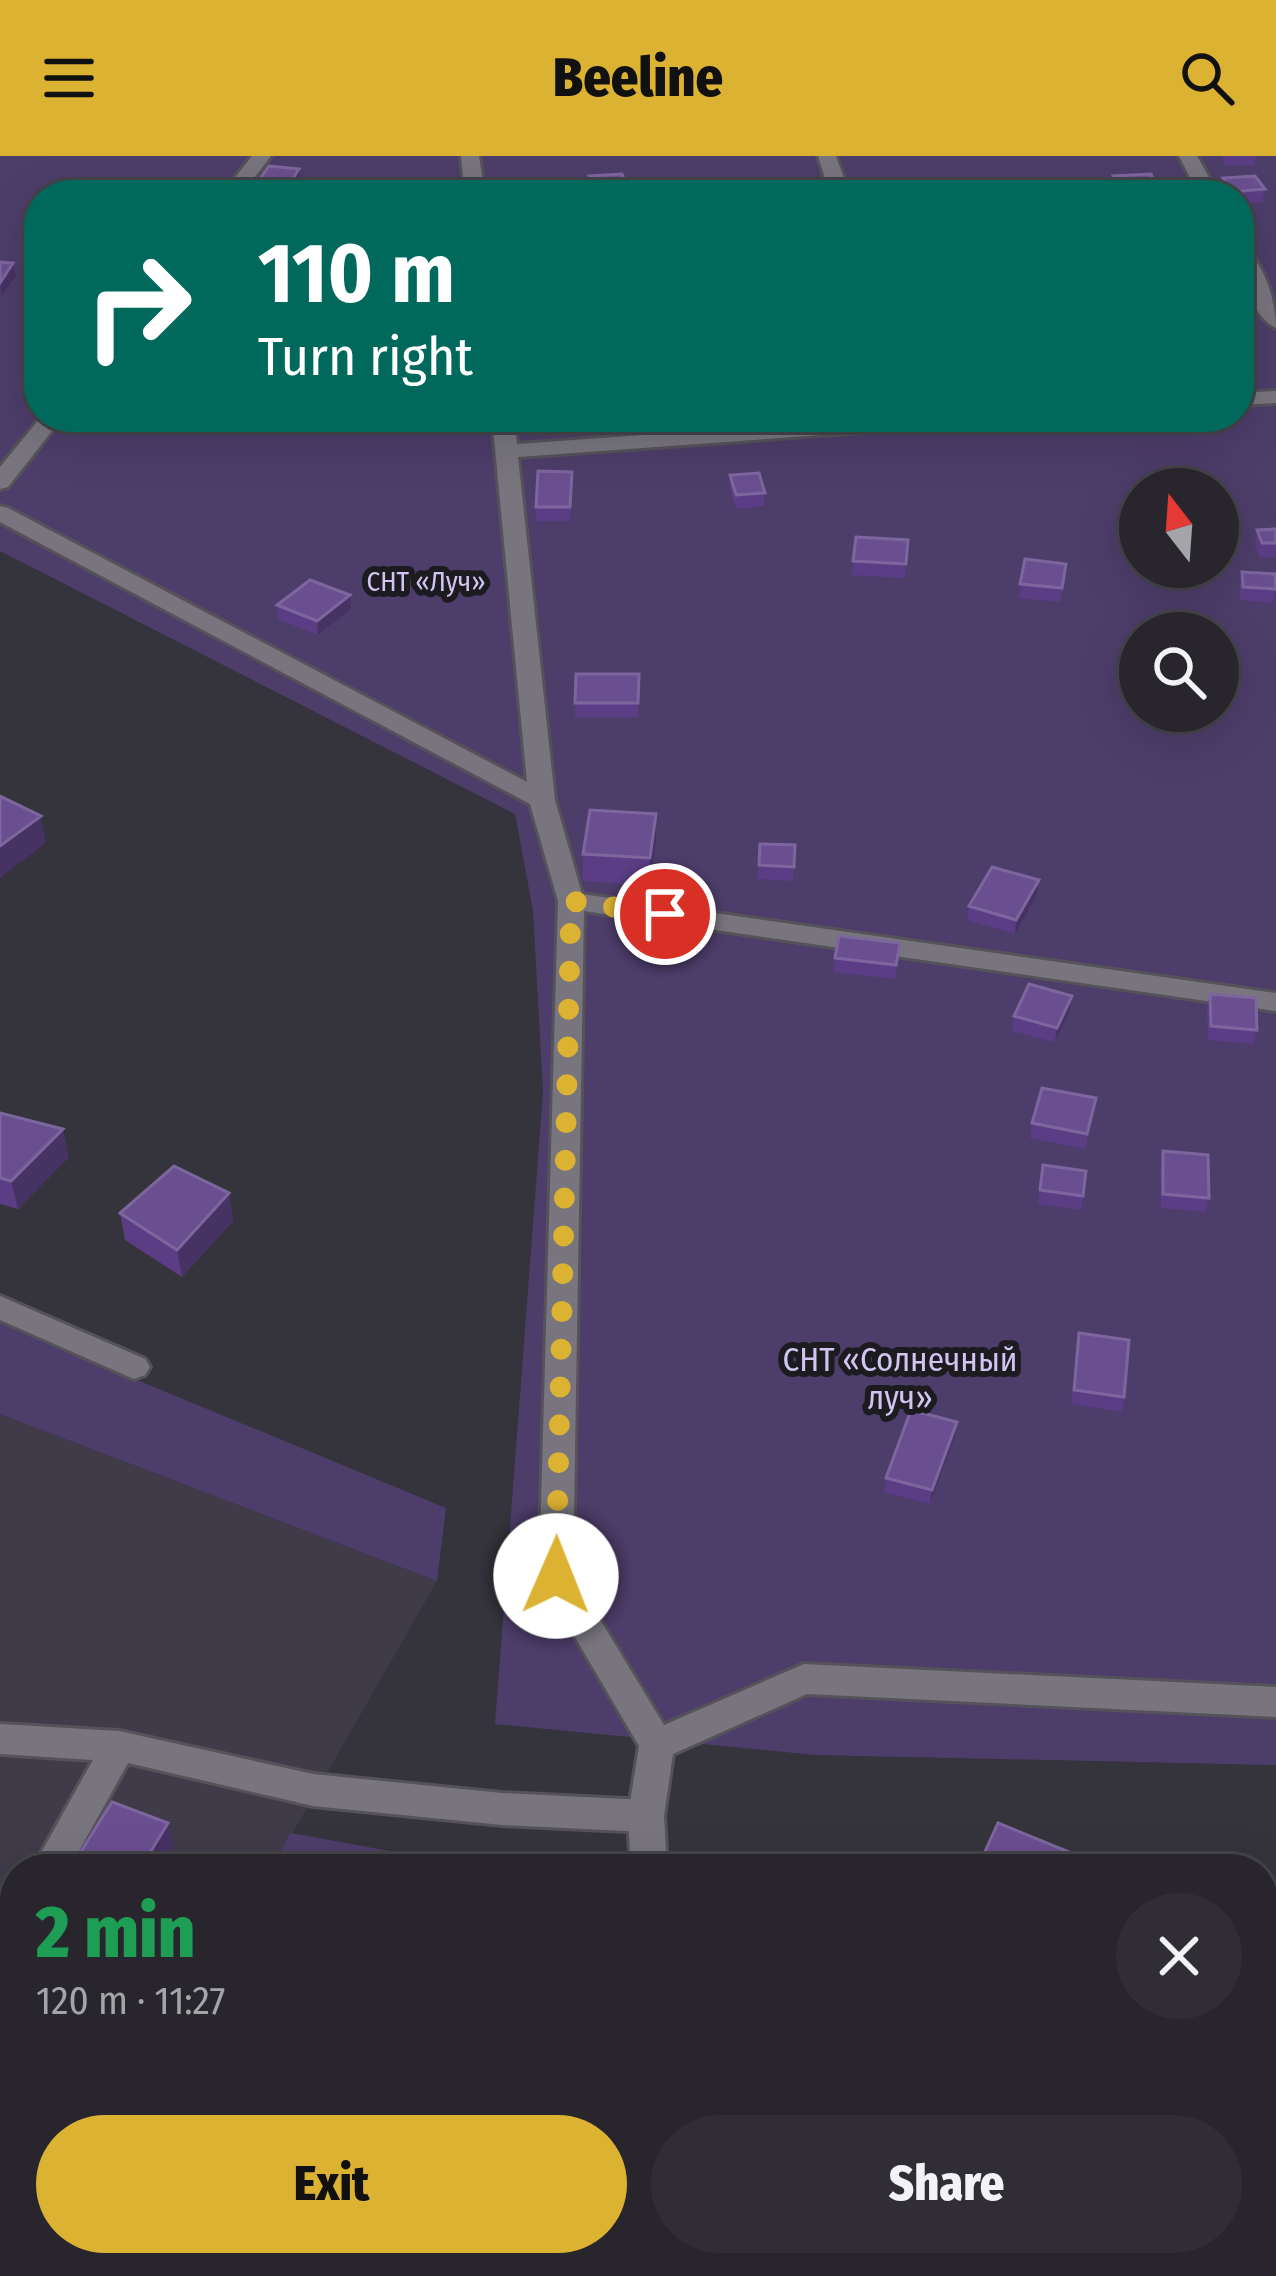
<!DOCTYPE html>
<html lang="en">
<head>
<meta charset="utf-8">
<style>
	:root { --surface:#28262c; --page:#302e34; --text:#f1f3f6; --muted:#a5a5a9; --line:#444348; --accent:#dcb233 }
	body { margin:0; font-family:"Fira Sans Condensed",sans-serif; background:var(--page); color:var(--text); height:100vh; display:flex; flex-direction:column; font-size:45px; white-space:nowrap }
	* { box-sizing:border-box; margin:0 }
	p { font-size:39px; color:var(--muted) }
	.icon { flex:none; width:66px; height:66px; fill:none; stroke:currentColor; stroke-width:2; stroke-linecap:round; stroke-linejoin:round }
	.map { position:relative; flex:1; overflow:hidden }
	.drawer { position:absolute; left:0px; top:1698px; width:1278px; height:423px; display:flex; flex-direction:column; background:var(--surface); border-radius:48px 48px 0 0; box-shadow:0 12px 48px #0002,0 0 0 3px var(--line) }
	.drawer>* { flex:none }
	.banner { position:absolute; left:24px; top:24px; width:1230px; height:252px; border-radius:48px; box-shadow:0 12px 48px #0002,0 0 0 3px var(--line); background:#00695c; color:#fff; overflow:hidden }
	.needle { width:78px; rotate:343deg }
	.buttons { position:absolute; left:1119px; top:312px; display:grid; gap:24px }
	.buttons a { display:grid; place-items:center; width:120px; height:120px; border-radius:50%; background:var(--surface); box-shadow:0 12px 48px #0002,0 0 0 3px var(--line); font-size:60px }
	.pin { position:absolute; display:grid; place-items:center; width:102px; height:102px; color:#fff; margin:-51px; border:6px solid #fff; border-radius:50%; box-shadow:0 3px 12px #0007 }
	.me { position:absolute; width:132px; margin:-66px; rotate:1deg; stroke-linejoin:round; filter:drop-shadow(0 0 9px #0008) }
	.turn { display:flex; align-items:center; gap:42px; height:252px; padding:0 36px; font-size:54px }
	.turn .icon { width:156px; height:156px; stroke-width:2.5 }
	.turn b { display:block; font-size:84px; line-height:102px }
	.round { display:grid; place-items:center; flex:none; width:126px; height:126px; border-radius:63px; background:var(--page) }
	.head { display:flex; align-items:center; justify-content:space-between; height:204px; padding:0 36px }
	h1 { font-size:72px; font-weight:800; line-height:90px; color:#1e9e55 }
	.primary-button { display:flex; gap:24px; margin-top:auto; padding:24px 36px }
	.primary-button a { flex:1; height:138px; border-radius:72px; background:var(--accent); color:#111; font-size:48px; font-weight:800; line-height:138px; text-align:center }
	.primary-button a+a { background:var(--page); color:var(--text) }
	header { display:flex; justify-content:space-between; align-items:center; height:156px; padding:0 36px; background:var(--accent); color:#111; font-size:54px; font-weight:800 }
	.map>svg:first-child { display:block }
	.built { fill:#403b49 }
	.green { fill:#4d3d6a; fill-rule:evenodd }
	.lines { fill:none; stroke-linecap:round; stroke-linejoin:round }
	.service-casing { stroke:#555259; stroke-width:6 }
	.minor-casing { stroke:#555259; stroke-width:6 }
	.service { fill:#78757f; fill-rule:evenodd }
	.minor { fill:#78757f; fill-rule:evenodd }
	.wall { fill:#5b3d85 }
	.shaded-wall { fill:#463263 }
	.building { fill:#6a4f90; stroke:#7d669e; stroke-width:3 }
	.route { stroke:#dcb233; stroke-width:21; stroke-dasharray:0 37.8 }
	.labels { text-anchor:middle; stroke-width:12; stroke-linejoin:round; paint-order:stroke }
	.far-park-label { font-size:27px; fill:#d2c4f0; stroke:#1c1b1f }
	.park-label { font-size:33px; fill:#d2c4f0; stroke:#1c1b1f }
</style>
</head>
<body>
<header><svg class="icon" aria-label="menu" viewBox="0 0 24 24"><path d="M4 6h16M4 12h16M4 18h16"/></svg>Beeline<svg class="icon" aria-label="search" viewBox="0 0 24 24"><circle cx="10" cy="10" r="6"/><path d="M15 15l6 6"/></svg></header>
<div class="map">
<svg width="1276" height="2120" viewBox="0 0 1276 2120">
	<rect width="100%" height="100%" fill="#35333b"/>
	<path class="built" d="M0,1258L437,1425L272,1713H15V2106H69L62,2120H0Z"/>
	<path class="green" d="M0,0H1276V1609L815,1599L495,1568L543,936L533,755L515,658L0,395ZM39,39H1239V261H39ZM1140,333H1218V411H1140ZM1140,477H1218V555H1140Z
		M0,1167L446,1352L437,1425L0,1258Z
		M290,1677H291L489,1713H272Z
		M69,2106H516L511,2120H62Z"/>
	<g class="lines">
		<defs>
			<path id="service" d="M0,1568L119,1575L313,1618L502,1637L646,1644L659,1649L664,1660L659,1671L646,1676L502,1669L313,1650L128,1607L69,1713H32L93,1604L0,1598Z
				M15,1758V1810L0,1818V1766Z"/>
			<path id="minor" d="M252,0H271L241,39H221Z
				M461,0H479L485,39H465Z
				M818,0H836L850,39H830Z
				M1179,0H1197L1219,39H1199Z
				M1239,90C1264,102 1276,146 1276,172C1251,160 1239,116 1239,90Z
				M1276,235V247L1239,249V237Z
				M41,261H63L8,331L0,333V311Z
				M492,261H514L517,288L896,261H999L988,267L518,301L555,644L582,738L1276,837V855L584,755L573,1419L664,1569L804,1508L1276,1531V1561L807,1538L673,1598L664,1660L667,1713H631L628,1660L639,1590L539,1420L558,745L530,648L0,366V350L8,352L527,626Z
				M0,1140L145,1203L150,1211L145,1219L134,1223L0,1164Z
				M1263,2095L1276,2100V2120H1223L1218,2106H1263Z
				M566,2106H606L603,2120H561Z"/>
		</defs>
		<use href="#service" class="service-casing"/>
		<use href="#minor" class="minor-casing"/>
		<use href="#service" class="service"/>
		<use href="#minor" class="minor"/>
	</g>
	<path class="wall" d="M1222,0H1256L1254,9H1225Z
		M589,20L628,33V39H591Z
		M1113,20L1158,34V39H1114L1111,33Z
		M1223,22L1265,33L1262,46L1239,48V39H1224L1221,35Z
		M300,26L292,39H258L257,27Z
		M572,316L570,365H536V351Z
		M730,319L765,337L764,350L736,353L730,333Z
		M1276,373V401H1259L1255,388L1257,374Z
		M856,381L908,384L905,422L852,419Z
		M1025,403L1066,408L1060,446L1019,442Z
		M1242,416L1276,433L1273,447L1240,444V430Z
		M350,439L351,453L318,479L278,463L277,449Z
		M576,518H639L638,561H575Z
		M656,686L650,730L583,725V698Z
		M760,688L795,689L793,725L758,723Z
		M1039,724L1037,739L1015,778L967,764L969,750Z
		M900,787L895,823L834,816L835,802Z
		M1210,838L1257,874L1254,888L1208,884L1207,852Z
		M1072,840L1070,854L1055,886L1012,875L1014,860Z
		M1096,942L1085,993L1030,982L1032,967Z
		M0,957L69,1001L18,1053L0,1048Z
		M1163,995L1209,1042L1206,1056L1161,1052L1160,1010Z
		M1043,1009L1086,1015L1081,1054L1038,1048Z
		M229,1037L233,1065L182,1121L125,1084L120,1057Z
		M1079,1177L1124,1241L1122,1256L1071,1248Z
		M957,1266L955,1280L930,1348L884,1336L886,1322Z"/>
	<path class="shaded-wall" d="M299,13L300,26L292,39H288V30Z
		M13,107L16,120L2,140L0,127Z
		M350,439L351,453L318,479L317,465Z
		M656,658V686L650,730V702Z
		M41,660L46,687L0,722V690Z
		M1039,724L1037,739L1015,778L1016,764Z
		M1072,840L1070,854L1055,886L1057,872Z
		M63,973L69,1001L18,1053L11,1025Z
		M229,1037L233,1065L182,1121L177,1094Z
		M957,1266L955,1280L930,1348L932,1334Z
		M168,1667L174,1692L162,1713H140Z"/>
	<path class="building" d="M269,10L299,13L288,30L257,27Z
		M622,18L628,33L594,36L589,20Z
		M1151,18L1158,34L1120,36L1113,20Z
		M1255,20L1265,33L1232,36L1223,22Z
		M807,27L810,39H766L764,28Z
		M0,106L13,107L0,127Z
		M538,315L572,316L570,351H536Z
		M759,317L765,337L736,339L730,319Z
		M1276,373V387H1262L1257,374Z
		M856,381L908,384L906,408L853,405Z
		M1025,403L1066,408L1062,432L1020,428Z
		M1242,416L1275,418L1276,433L1243,431Z
		M310,424L350,439L317,465L277,449Z
		M576,518H639L638,547H575Z
		M0,640L41,660L0,690Z
		M590,654L656,658L650,702L583,698Z
		M760,688L795,689L794,711L759,709Z
		M992,711L1039,724L1016,764L969,750Z
		M839,780L900,787L896,809L835,802Z
		M1029,828L1072,840L1057,872L1014,860Z
		M1210,838L1256,842L1257,874L1211,870Z
		M1042,932L1096,942L1087,978L1032,967Z
		M0,957L63,973L11,1025L0,1022Z
		M1163,995L1208,999L1209,1042L1163,1038Z
		M1043,1009L1086,1015L1083,1040L1040,1034Z
		M174,1010L229,1037L177,1094L120,1057Z
		M1079,1177L1129,1184L1124,1241L1074,1234Z
		M911,1254L957,1266L932,1334L886,1322Z
		M112,1646L168,1667L140,1713H70Z
		M998,1667L1084,1702L1079,1713H977Z"/>
	<g class="lines">
		<path class="route" d="M556,1420L571,745L665,758"/>
	</g>
	<g class="labels">
		<g class="far-park-label">
			<text x="426" y="435">СНТ «Луч»</text>
		</g>
		<g class="park-label">
			<text x="900" y="1215">СНТ «Солнечный<tspan x="900" dy="38">луч»</tspan></text>
		</g>
	</g>
</svg>
<div class="buttons">
<a><svg class="needle" viewBox="-14 -14 28 28"><path d="M0-13l5 13h-10z" fill="#e53935"/><path d="M0 13l5-13h-10z" fill="#a5a5a9"/></svg></a>
<a><svg class="icon" aria-label="search" viewBox="0 0 24 24"><circle cx="10" cy="10" r="6"/><path d="M15 15l6 6"/></svg></a>
</div>
<div class="pin" style="left:665px;top:758px;background:#d93025"><svg class="icon" aria-label="arrive" viewBox="0 0 24 24"><path d="M6 21V4h12l-3 4 3 4H6"/></svg></div>
<svg class="me" style="left:556px;top:1420px" viewBox="-20 -20 40 40"><circle r="19" fill="#fff"/><path d="M0-13L10 11 0 6-10 11z" fill="#dcb233"/></svg>
<div class="banner">
<div class="turn"><svg class="icon" aria-label="right" viewBox="0 0 24 24"><path d="M7 20v-9h11M14 6l5 5-5 5"/></svg><div><b>110 m</b>Turn right</div></div>
</div>
<section class="drawer">
<div class="head"><div><h1>2 min</h1><p>120 m · 11:27</p></div><a class="round"><svg class="icon" aria-label="close" viewBox="0 0 24 24"><path d="M6 6l12 12M18 6L6 18"/></svg></a></div>
<div class="primary-button"><a>Exit</a><a>Share</a></div>
</section>
</div>
</body>
</html>
